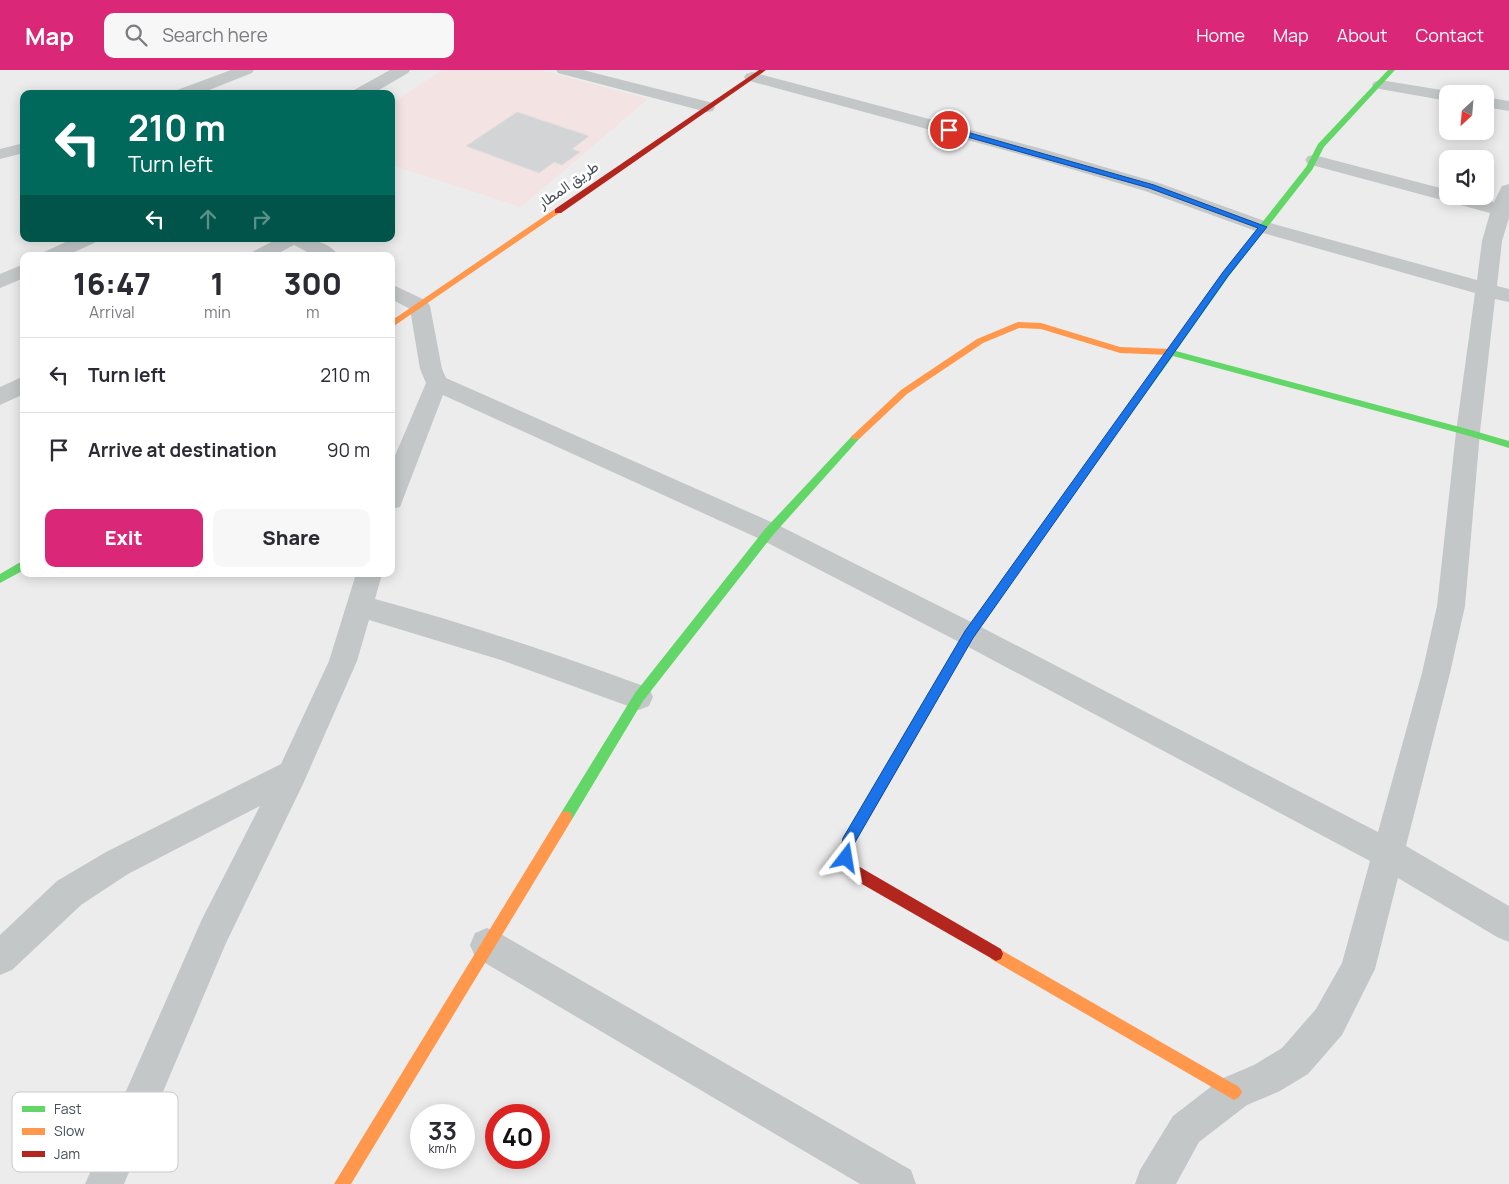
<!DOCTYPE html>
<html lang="en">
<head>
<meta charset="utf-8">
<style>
	:root { --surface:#fff; --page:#f7f7f7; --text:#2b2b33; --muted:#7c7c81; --line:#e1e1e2; --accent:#db2777 }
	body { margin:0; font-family:Manrope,Vazirmatn,sans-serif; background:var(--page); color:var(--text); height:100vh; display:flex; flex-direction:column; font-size:19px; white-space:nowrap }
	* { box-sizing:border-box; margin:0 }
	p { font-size:16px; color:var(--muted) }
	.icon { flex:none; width:28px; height:28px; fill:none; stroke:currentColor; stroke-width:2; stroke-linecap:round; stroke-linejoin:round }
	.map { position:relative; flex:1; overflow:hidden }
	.panel { position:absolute; left:20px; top:182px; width:375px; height:325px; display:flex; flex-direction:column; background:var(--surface); border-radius:10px; box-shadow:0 2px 12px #0003 }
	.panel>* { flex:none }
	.banner { position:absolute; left:20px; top:20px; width:375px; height:152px; border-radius:10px; box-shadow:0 2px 12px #0003; background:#00695c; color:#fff; overflow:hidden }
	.needle { width:32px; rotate:206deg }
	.buttons { position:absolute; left:1439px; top:15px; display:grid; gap:10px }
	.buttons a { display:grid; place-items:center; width:55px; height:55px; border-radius:10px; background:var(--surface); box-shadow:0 2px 12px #0003; font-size:25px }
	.speed { position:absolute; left:410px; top:1034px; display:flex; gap:10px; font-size:25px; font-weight:700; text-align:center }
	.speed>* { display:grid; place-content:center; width:65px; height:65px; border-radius:50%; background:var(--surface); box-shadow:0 2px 12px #0003; line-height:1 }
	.speed small { font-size:12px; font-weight:400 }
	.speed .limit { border:8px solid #d22; background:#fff; color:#111 }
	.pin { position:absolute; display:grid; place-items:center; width:42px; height:42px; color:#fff; margin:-21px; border:2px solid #fff; border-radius:50%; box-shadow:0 1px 5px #0007 }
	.me { position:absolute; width:55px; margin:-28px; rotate:14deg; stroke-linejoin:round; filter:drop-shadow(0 0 4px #0008) }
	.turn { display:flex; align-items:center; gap:18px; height:105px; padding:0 25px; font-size:22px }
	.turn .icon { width:65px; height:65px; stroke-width:2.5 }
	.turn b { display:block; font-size:35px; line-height:42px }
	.lanes { display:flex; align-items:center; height:48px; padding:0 25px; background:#0003; justify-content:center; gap:25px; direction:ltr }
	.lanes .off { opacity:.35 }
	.eta { display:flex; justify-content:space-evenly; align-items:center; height:85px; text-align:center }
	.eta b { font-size:30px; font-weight:800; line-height:35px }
	.button { display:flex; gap:10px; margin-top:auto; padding:10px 25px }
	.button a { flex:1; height:58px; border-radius:10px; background:var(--accent); color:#fff; font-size:20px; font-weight:800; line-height:58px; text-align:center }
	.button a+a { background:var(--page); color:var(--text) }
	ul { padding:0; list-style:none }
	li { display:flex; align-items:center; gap:15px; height:75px; padding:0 25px; border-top:1px solid var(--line) }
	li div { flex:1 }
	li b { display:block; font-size:19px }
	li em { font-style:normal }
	header { display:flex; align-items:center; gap:30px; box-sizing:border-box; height:70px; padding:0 25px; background:var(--accent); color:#fff }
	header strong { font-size:24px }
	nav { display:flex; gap:28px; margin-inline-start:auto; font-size:18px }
	.search { width:350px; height:45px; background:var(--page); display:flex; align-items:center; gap:12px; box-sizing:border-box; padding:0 18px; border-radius:10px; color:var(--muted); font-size:19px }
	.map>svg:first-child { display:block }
	.medical { fill:#f3e3e3 }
	.building { fill:#d3d4d5; stroke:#dededf }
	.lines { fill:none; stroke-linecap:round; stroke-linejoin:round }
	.street { fill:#c3c7c8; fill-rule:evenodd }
	.fast { fill:#63d668; fill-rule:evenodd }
	.slow { fill:#ff974d; fill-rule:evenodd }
	.jam { fill:#b3261e; fill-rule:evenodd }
	.route { fill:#1a73e8; stroke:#114b97 }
	.labels { text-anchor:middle; stroke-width:5; stroke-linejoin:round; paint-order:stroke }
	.far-street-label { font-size:15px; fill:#455057; stroke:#fff }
	.key { fill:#fff; stroke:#c7cacd; stroke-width:1 }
	.key-label { font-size:14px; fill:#455057 }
</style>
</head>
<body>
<header>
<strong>Map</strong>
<div class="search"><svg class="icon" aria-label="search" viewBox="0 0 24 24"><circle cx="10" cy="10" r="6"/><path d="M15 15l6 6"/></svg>Search here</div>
<nav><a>Home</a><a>Map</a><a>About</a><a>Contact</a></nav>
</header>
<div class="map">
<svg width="1509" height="1114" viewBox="0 0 1509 1114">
	<rect width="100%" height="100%" fill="#edecec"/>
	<path class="medical" d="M442,0H540L648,29L521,137L391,95V34Z"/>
	<path class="building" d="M517,42L589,66L572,79L580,82L562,95L554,92L539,103L466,76Z"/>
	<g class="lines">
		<path class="street" d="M231,0H254L252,3L199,24H175L177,20Z
			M390,0H410L408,3L372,24H352L354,20Z
			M556,0H583L713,33L715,37L713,41L707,42L558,3Z
			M752,2L1046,80L1159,113L1270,153L1477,210L1482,171L1490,143L1308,94L1305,90L1308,86L1314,85L1448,120V126H1471L1494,132L1502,116L1509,114V148L1502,171L1497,216L1509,219V232L1495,229L1480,362L1465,536L1450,603L1406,776L1509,836V872L1497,867L1398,808L1375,899L1342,965L1308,1004L1280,1021L1247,1035L1199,1072L1176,1114H1135L1140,1100L1173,1046L1221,1009L1254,995L1282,978L1316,939L1342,893L1370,791L959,572L760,469L443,325L400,437L391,439V395L426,313L420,299L410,239L391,229V214L427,231L430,236L442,299L446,308L778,455L979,556L1378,762L1422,603L1437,536L1456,362L1475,223L1256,161L1145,121L1034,88L746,10L744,7L746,4Z
			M1380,10L1448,21L1455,24H1448V31L1374,18L1372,15L1374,12Z
			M1485,27L1509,31V41L1485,37Z
			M24,73V83L0,89V79Z
			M72,169H97L94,173L66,186H41L44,182Z
			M277,169C297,169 325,166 339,186H315L294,175L273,186H249L252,182Z
			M24,194V208L0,218V204Z
			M24,306V324L0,335V317Z
			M356,504H382L375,529C468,554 559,585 649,618L653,627L649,636L639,640L501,590L369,550L357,591L303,714L226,873L124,1114H85L202,849L260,736L128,804L81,835L12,900L0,905V865L57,811L106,782L281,694L329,591Z
			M487,858L499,863L911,1100L916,1114H860L475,887L470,875L475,863Z"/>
		<path class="fast" d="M1388,0H1395L1324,77L1312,100L1229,206L1176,281L1471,360L1509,371V378L1466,365L1173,286L1126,351H1120V347L1223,202L1306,97L1318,74Z
			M856,364L859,365L861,367L859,369L773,465L643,631L571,751L566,753L561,751L560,747L561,743L635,623L765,459L853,365Z
			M24,490V500L0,513V504Z"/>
		<path class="slow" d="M555,139L562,141L391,258V251Z
			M1018,252L1041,253L1120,277L1170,279L1174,282L1170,285L1120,283L1041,259L1019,258L983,273L907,324L859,369H853L851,367L853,365L901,320L977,269Z
			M1123,346L1126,347V351L973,567L911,676L907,678L903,676L901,672L903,668L965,561L1120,347Z
			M566,741L571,743L572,747L571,751L351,1114H334L561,743Z
			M996,877L1239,1017L1242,1022L1239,1027L1234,1030L1229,1027L991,889L989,884L991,879Z"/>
		<path class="jam" d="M759,0H766L561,143H555V139Z
			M907,666L911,668L913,672L854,774L853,787L858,796L1001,879L1003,884L1001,889L996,891L848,806L839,788L841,773L903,668Z"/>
	</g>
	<path class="route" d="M949,57L1154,115L1267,157L1228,206L973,568L854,774L851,793L846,795L842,793L840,788L843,768L965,561L1223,202L1258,158L1149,118L946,61L945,60Z"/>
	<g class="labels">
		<g class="far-street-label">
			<text transform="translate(568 115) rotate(-35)" y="5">طريق المطار</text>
		</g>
	</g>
	<rect x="12" y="1022" width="166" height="80" rx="8" class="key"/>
	<rect x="22" y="1036" width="23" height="6" fill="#63d668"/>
	<rect x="22" y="1058" width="23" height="7" fill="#ff974d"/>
	<rect x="22" y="1081" width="23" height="6" fill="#b3261e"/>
	<g class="key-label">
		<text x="54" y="1044">Fast</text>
		<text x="54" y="1066">Slow</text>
		<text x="54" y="1089">Jam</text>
	</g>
</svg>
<div class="buttons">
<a><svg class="needle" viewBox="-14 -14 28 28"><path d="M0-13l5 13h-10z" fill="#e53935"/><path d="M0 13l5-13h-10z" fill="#7c7c81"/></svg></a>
<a><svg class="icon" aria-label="sound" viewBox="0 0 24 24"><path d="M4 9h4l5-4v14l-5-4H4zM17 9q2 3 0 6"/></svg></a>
</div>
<div class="speed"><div>33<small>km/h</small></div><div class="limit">40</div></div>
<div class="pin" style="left:949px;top:60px;background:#d93025"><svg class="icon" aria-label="arrive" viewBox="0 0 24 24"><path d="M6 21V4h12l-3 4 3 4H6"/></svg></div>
<svg class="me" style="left:846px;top:788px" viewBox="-20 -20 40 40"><path d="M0-17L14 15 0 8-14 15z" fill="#1a73e8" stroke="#fff" stroke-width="4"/></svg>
<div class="banner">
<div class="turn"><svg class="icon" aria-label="left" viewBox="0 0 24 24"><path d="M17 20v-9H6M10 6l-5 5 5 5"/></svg><div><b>210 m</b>Turn left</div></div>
<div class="lanes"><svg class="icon" aria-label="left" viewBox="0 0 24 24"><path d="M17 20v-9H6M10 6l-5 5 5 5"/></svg><svg class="icon off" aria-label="ahead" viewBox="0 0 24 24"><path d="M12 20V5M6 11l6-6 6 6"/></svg><svg class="icon off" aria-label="right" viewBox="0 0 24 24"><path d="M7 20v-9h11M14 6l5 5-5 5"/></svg></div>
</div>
<section class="panel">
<div class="eta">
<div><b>16:47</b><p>Arrival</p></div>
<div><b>1</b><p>min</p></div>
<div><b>300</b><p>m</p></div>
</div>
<ul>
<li><svg class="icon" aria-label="left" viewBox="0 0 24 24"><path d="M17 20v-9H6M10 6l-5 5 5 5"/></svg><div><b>Turn left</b></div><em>210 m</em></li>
<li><svg class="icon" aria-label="arrive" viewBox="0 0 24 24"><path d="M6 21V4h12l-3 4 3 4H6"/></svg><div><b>Arrive at destination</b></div><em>90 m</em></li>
</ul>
<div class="button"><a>Exit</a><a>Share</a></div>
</section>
</div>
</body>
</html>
